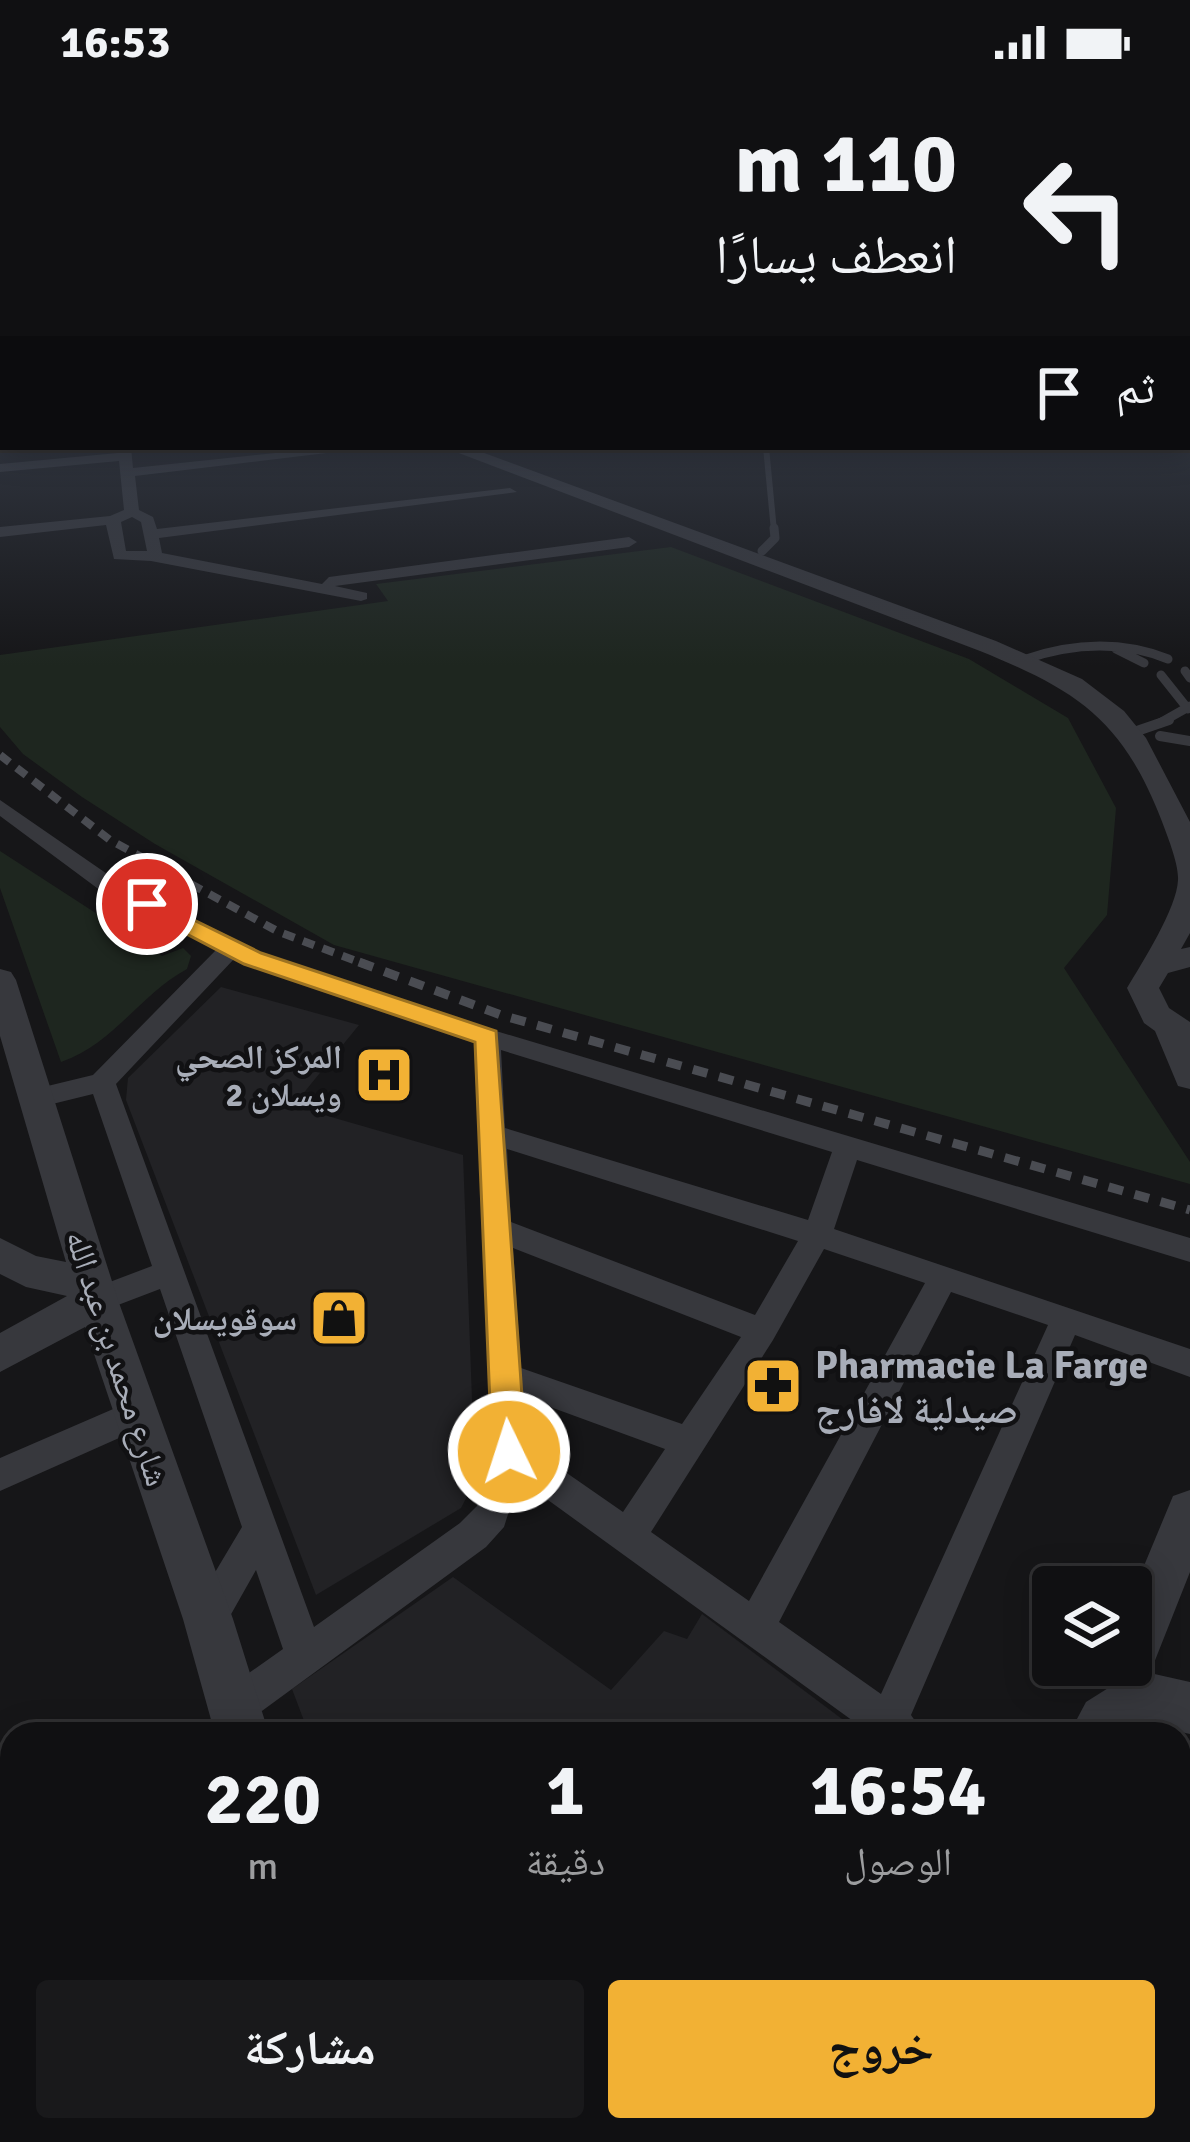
<!DOCTYPE html>
<html lang="ar">
<head>
<meta charset="utf-8">
<style>
	:root { --surface:#101012; --page:#19191b; --text:#f1f3f6; --muted:#9c9d9f; --line:#303032; --accent:#f2b134 }
	body { margin:0; font-family:Signika,"Noto Naskh Arabic",sans-serif; background:var(--page); color:var(--text); direction:rtl; height:100vh; display:flex; flex-direction:column; font-size:45px; white-space:nowrap }
	* { box-sizing:border-box; margin:0 }
	p { font-size:39px; color:var(--muted) }
	.icon { flex:none; width:66px; height:66px; fill:none; stroke:currentColor; stroke-width:2; stroke-linecap:round; stroke-linejoin:round }
	.map { position:relative; flex:1; overflow:hidden; direction:ltr }
	.details { position:absolute; left:0px; top:1638px; width:1191px; height:420px; display:flex; flex-direction:column; background:var(--surface); border-radius:36px 36px 0 0; box-shadow:0 6px 30px #0003,0 0 0 3px var(--line); direction:rtl }
	.details>* { flex:none }
	.hud { position:absolute; left:0px; top:0px; width:1191px; height:366px; box-shadow:0 6px 30px #0003,0 0 0 3px var(--line); direction:rtl; background:#101012; color:var(--text); overflow:hidden }
	.buttons { position:absolute; left:1032px; top:1482px; display:grid; gap:24px }
	.buttons a { display:grid; place-items:center; width:120px; height:120px; border-radius:12px; background:var(--surface); box-shadow:0 6px 30px #0003,0 0 0 3px var(--line); font-size:60px }
	.pin { position:absolute; display:grid; place-items:center; width:102px; height:102px; color:#fff; margin:-51px; border:6px solid #fff; border-radius:50%; box-shadow:0 3px 12px #0007 }
	.me { position:absolute; width:132px; margin:-66px; rotate:356deg; stroke-linejoin:round; filter:drop-shadow(0 0 9px #0008) }
	.turn { display:flex; align-items:center; gap:42px; height:252px; padding:0 36px; font-size:54px }
	.turn .icon { width:156px; height:156px; stroke-width:2.5 }
	.turn b { display:block; font-size:84px; line-height:102px }
	.then { display:flex; align-items:center; height:114px; padding:0 36px; background:#0003; gap:24px; font-size:45px }
	.eta { display:flex; justify-content:space-evenly; align-items:center; height:204px; text-align:center }
	.eta b { font-size:72px; font-weight:700; line-height:84px }
	.primary-button { display:flex; gap:24px; margin-top:auto; padding:24px 36px }
	.primary-button a { flex:1; height:138px; border-radius:12px; background:var(--accent); color:#111; font-size:48px; font-weight:700; line-height:138px; text-align:center }
	.primary-button a+a { background:var(--page); color:var(--text) }
	.status { display:flex; justify-content:space-between; align-items:center; height:84px; padding:0 60px; background:var(--surface); direction:ltr }
	.status svg { height:33px; fill:currentColor }
	.map>svg:first-child { display:block }
	.built { fill:#222225 }
	.green { fill:#1e261f }
	.lines { fill:none; stroke-linecap:round; stroke-linejoin:round }
	.service-far2 { stroke:#37383d; stroke-width:6 }
	.service-far1 { stroke:#37383d; stroke-width:9 }
	.service { stroke:#37383d; stroke-width:10 }
	.minor { fill:#37383d; fill-rule:evenodd }
	.tertiary { fill:#37383d; fill-rule:evenodd }
	.rail-far1 { stroke:#4a4c52; stroke-width:8; stroke-dasharray:12 9; stroke-linecap:butt }
	.rail { stroke:#4a4c52; stroke-width:9; stroke-dasharray:15 12; stroke-linecap:butt }
	.route { fill:#f2b134; stroke:#9d7322; stroke-width:3 }
	.labels { text-anchor:middle; stroke-width:9; stroke-linejoin:round; paint-order:stroke }
	.poi-label { font-size:33px; font-weight:bold; fill:#a8adb8; stroke:#111113; text-anchor:end }
	.street-label { font-size:33px; fill:#a8adb8; stroke:#111113 }
	.near-poi-label { font-size:39px; font-weight:bold; fill:#a8adb8; stroke:#111113; text-anchor:start }
</style>
</head>
<body>
<div class="status"><b>16:53</b><svg viewBox="0 0 49 12"><path d="M0 12V9h3v3zM5 12V6h3v6zM10 12V3h3v9zM15 12V0h3v12zM26 1h20v11H26zM47 4h2v5h-2z"/></svg></div>
<div class="map">
<svg width="1190" height="2058" viewBox="0 0 1190 2058">
	<rect width="100%" height="100%" fill="#161618"/>
	<path class="built" d="M221,903L359,941L293,1022L463,1071L475,1397L461,1424L316,1511L126,1016L128,994Z
		M453,1493L611,1606L664,1547L687,1555L702,1530L862,1650H309L292,1605Z
		M450,2046H758L751,2058H454Z"/>
	<path class="green" d="M671,463L969,575L1068,634L1116,724L1107,831L1064,884L1190,1078V1100L334,861L155,760L82,713L23,670L0,643V571L388,517L376,500Z
		M0,767L162,872L183,864L191,872L187,885C138,912 115,959 61,978L0,804Z"/>
	<g class="lines">
		<path class="service-far2" d="M766,363L774,447"/>
		<path class="service-far1" d="M762,467L775,454L774,444
			M1116,565L1144,579
			M1023,576C1072,559 1120,556 1168,575
			M1185,587L1190,594
			M1161,591L1188,625
			M1160,639L1190,622"/>
		<path class="service" d="M1134,648L1169,636
			M1160,652L1190,657"/>
		<path class="minor" d="M3,337V345L0,346V338Z
			M117,363H131L133,384L332,363H376L135,392L139,426L153,433L157,445L510,404L517,408L159,454L162,469L322,500L329,493L629,453L637,458L629,463L335,502L367,509V515L361,517L151,477L114,475L106,441L0,453V443L110,432L124,426L119,377L0,388V380L118,369ZM132,433L141,438L147,467H126L121,438Z
			M0,716L113,794L260,870L496,947L1190,1154V1178L857,1076L834,1145L1190,1265V1293L1075,1251L911,1631L924,1650H871L519,1395L504,1443L486,1463L247,1638L233,1644L219,1638L213,1624L219,1610L283,1565L256,1486L221,1548L208,1554L195,1548L189,1535L195,1522L242,1443L160,1205L97,1229L86,1225L82,1216L86,1207L152,1182L93,1010L36,1024L23,1014L27,1007L93,991L216,866L97,804L0,732ZM234,875L474,958L492,1368L477,1422L460,1439L314,1543L116,1000ZM501,966L832,1068L808,1136L505,1044ZM507,1065L798,1157L755,1231L511,1138ZM513,1164L741,1253L682,1340L521,1284ZM824,1165L925,1199L749,1517L651,1448L773,1256ZM951,1208L1048,1241L881,1610L779,1538ZM523,1313L665,1365L623,1428L525,1360Z
			M134,1316L146,1320L151,1331L146,1342L0,1407V1374Z
			M12,1804V1848L0,1853V1809Z"/>
		<path class="tertiary" d="M443,363H468L996,557L1082,595L1124,627L1146,654L1190,738V849L1181,865L1190,863V883L1168,889L1159,904L1169,924L1190,938V1005L1178,1002L1155,947L1144,939L1127,904C1142,879 1177,824 1178,796C1179,780 1167,751 1161,735C1122,635 1076,606 980,567Z
			M0,885L11,888L16,896L118,1216L233,1535L269,1650H215L183,1535L85,1243L0,1288V1249L67,1212L26,1203L0,1190V1154L36,1172L66,1178L0,952Z
			M1190,1406V1488L1150,1589L1190,1598V1650L1149,1641L1128,1650H1069L1086,1618L1121,1596L1113,1592L1108,1581H1131V1513L1173,1412Z
			M1179,1756L1190,1759V1815L1179,1812Z
			M342,2046H406L410,2058H346Z
			M947,2046H1011L1007,2058H943Z"/>
		<path class="rail-far1" d="M0,671L110,756L279,848L367,881"/>
		<path class="rail" d="M359,878L501,931L1190,1126"/>
	</g>
	<linearGradient id="sky" x2="0" y2="1"><stop stop-color="#0c0c0d"/><stop offset="0.51" stop-color="#363c48"/><stop offset="1" stop-color="#363c48" stop-opacity="0"/></linearGradient>
	<rect width="1190" height="582" fill="url(#sky)"/>
	<path class="route" d="M147,813L261,869L496,947L526,1368L521,1379L509,1384L497,1379L492,1368L475,958L244,880L139,825L135,820Z"/>
	<defs>
		<symbol id="hospital-square" viewBox="-11 -11 22 22"><rect x="-9" y="-9" width="18" height="18" rx="4" fill="#f2b134" stroke="#111113"/><path d="M-5-5h3v3.5h4V-5h3V5h-3V1.5h-4V5h-3Z" fill="#111"/></symbol>
		<symbol id="shop-square" viewBox="-11 -11 22 22"><rect x="-9" y="-9" width="18" height="18" rx="4" fill="#f2b134" stroke="#111113"/><path d="M-5-2.5h2.3a2.7 3.5 0 0 1 5.4 0H5L5.5 6h-11ZM-1.5-2.5h3a1.5 2.3 0 0 0-3 0Z" fill="#111"/></symbol>
		<symbol id="pharmacy-square" viewBox="-11 -11 22 22"><rect x="-9" y="-9" width="18" height="18" rx="4" fill="#f2b134" stroke="#111113"/><path d="M-2-6h4v4h4v4h-4v4h-4v-4h-4v-4h4Z" fill="#111"/></symbol>
	</defs>
	<g fill-rule="evenodd">
		<use href="#hospital-square" x="351" y="958" width="66" height="66"/>
		<use href="#shop-square" x="306" y="1201" width="66" height="66"/>
		<use href="#pharmacy-square" x="740" y="1269" width="66" height="66"/>
	</g>
	<g class="labels">
		<g class="poi-label">
			<text x="342" y="984">المركز الصحي<tspan x="342" dy="38">ويسلان 2</tspan></text>
			<text x="297" y="1246">سوقويسلان</text>
		</g>
		<g class="street-label">
			<text transform="translate(118 1274) rotate(72)" y="12">شارع محمد بن عبد الله</text>
		</g>
		<g class="near-poi-label">
			<text x="815" y="1294">Pharmacie La Farge<tspan x="815" dy="45">صيدلية لافارج</tspan></text>
		</g>
	</g>
</svg>
<div class="buttons">
<a><svg class="icon" aria-label="layers" viewBox="0 0 24 24"><path d="M12 4l9 5-9 5-9-5zM3 14l9 5 9-5"/></svg></a>
</div>
<div class="pin" style="left:147px;top:820px;background:#d93025"><svg class="icon" aria-label="arrive" viewBox="0 0 24 24"><path d="M6 21V4h12l-3 4 3 4H6"/></svg></div>
<svg class="me" style="left:509px;top:1368px" viewBox="-20 -20 40 40"><circle r="17" fill="#f2b134" stroke="#fff" stroke-width="3"/><path d="M0-11L8 9 0 5-8 9z" fill="#fff"/></svg>
<div class="hud">
<div class="turn"><svg class="icon" aria-label="left" viewBox="0 0 24 24"><path d="M17 20v-9H6M10 6l-5 5 5 5"/></svg><div><b>110 m</b>انعطف يسارًا</div></div>
<div class="then">ثم<svg class="icon" aria-label="arrive" viewBox="0 0 24 24"><path d="M6 21V4h12l-3 4 3 4H6"/></svg></div>
</div>
<section class="details">
<div class="eta">
<div><b>16:54</b><p>الوصول</p></div>
<div><b>1</b><p>دقيقة</p></div>
<div><b>220</b><p>m</p></div>
</div>
<div class="primary-button"><a>خروج</a><a>مشاركة</a></div>
</section>
</div>
</body>
</html>
